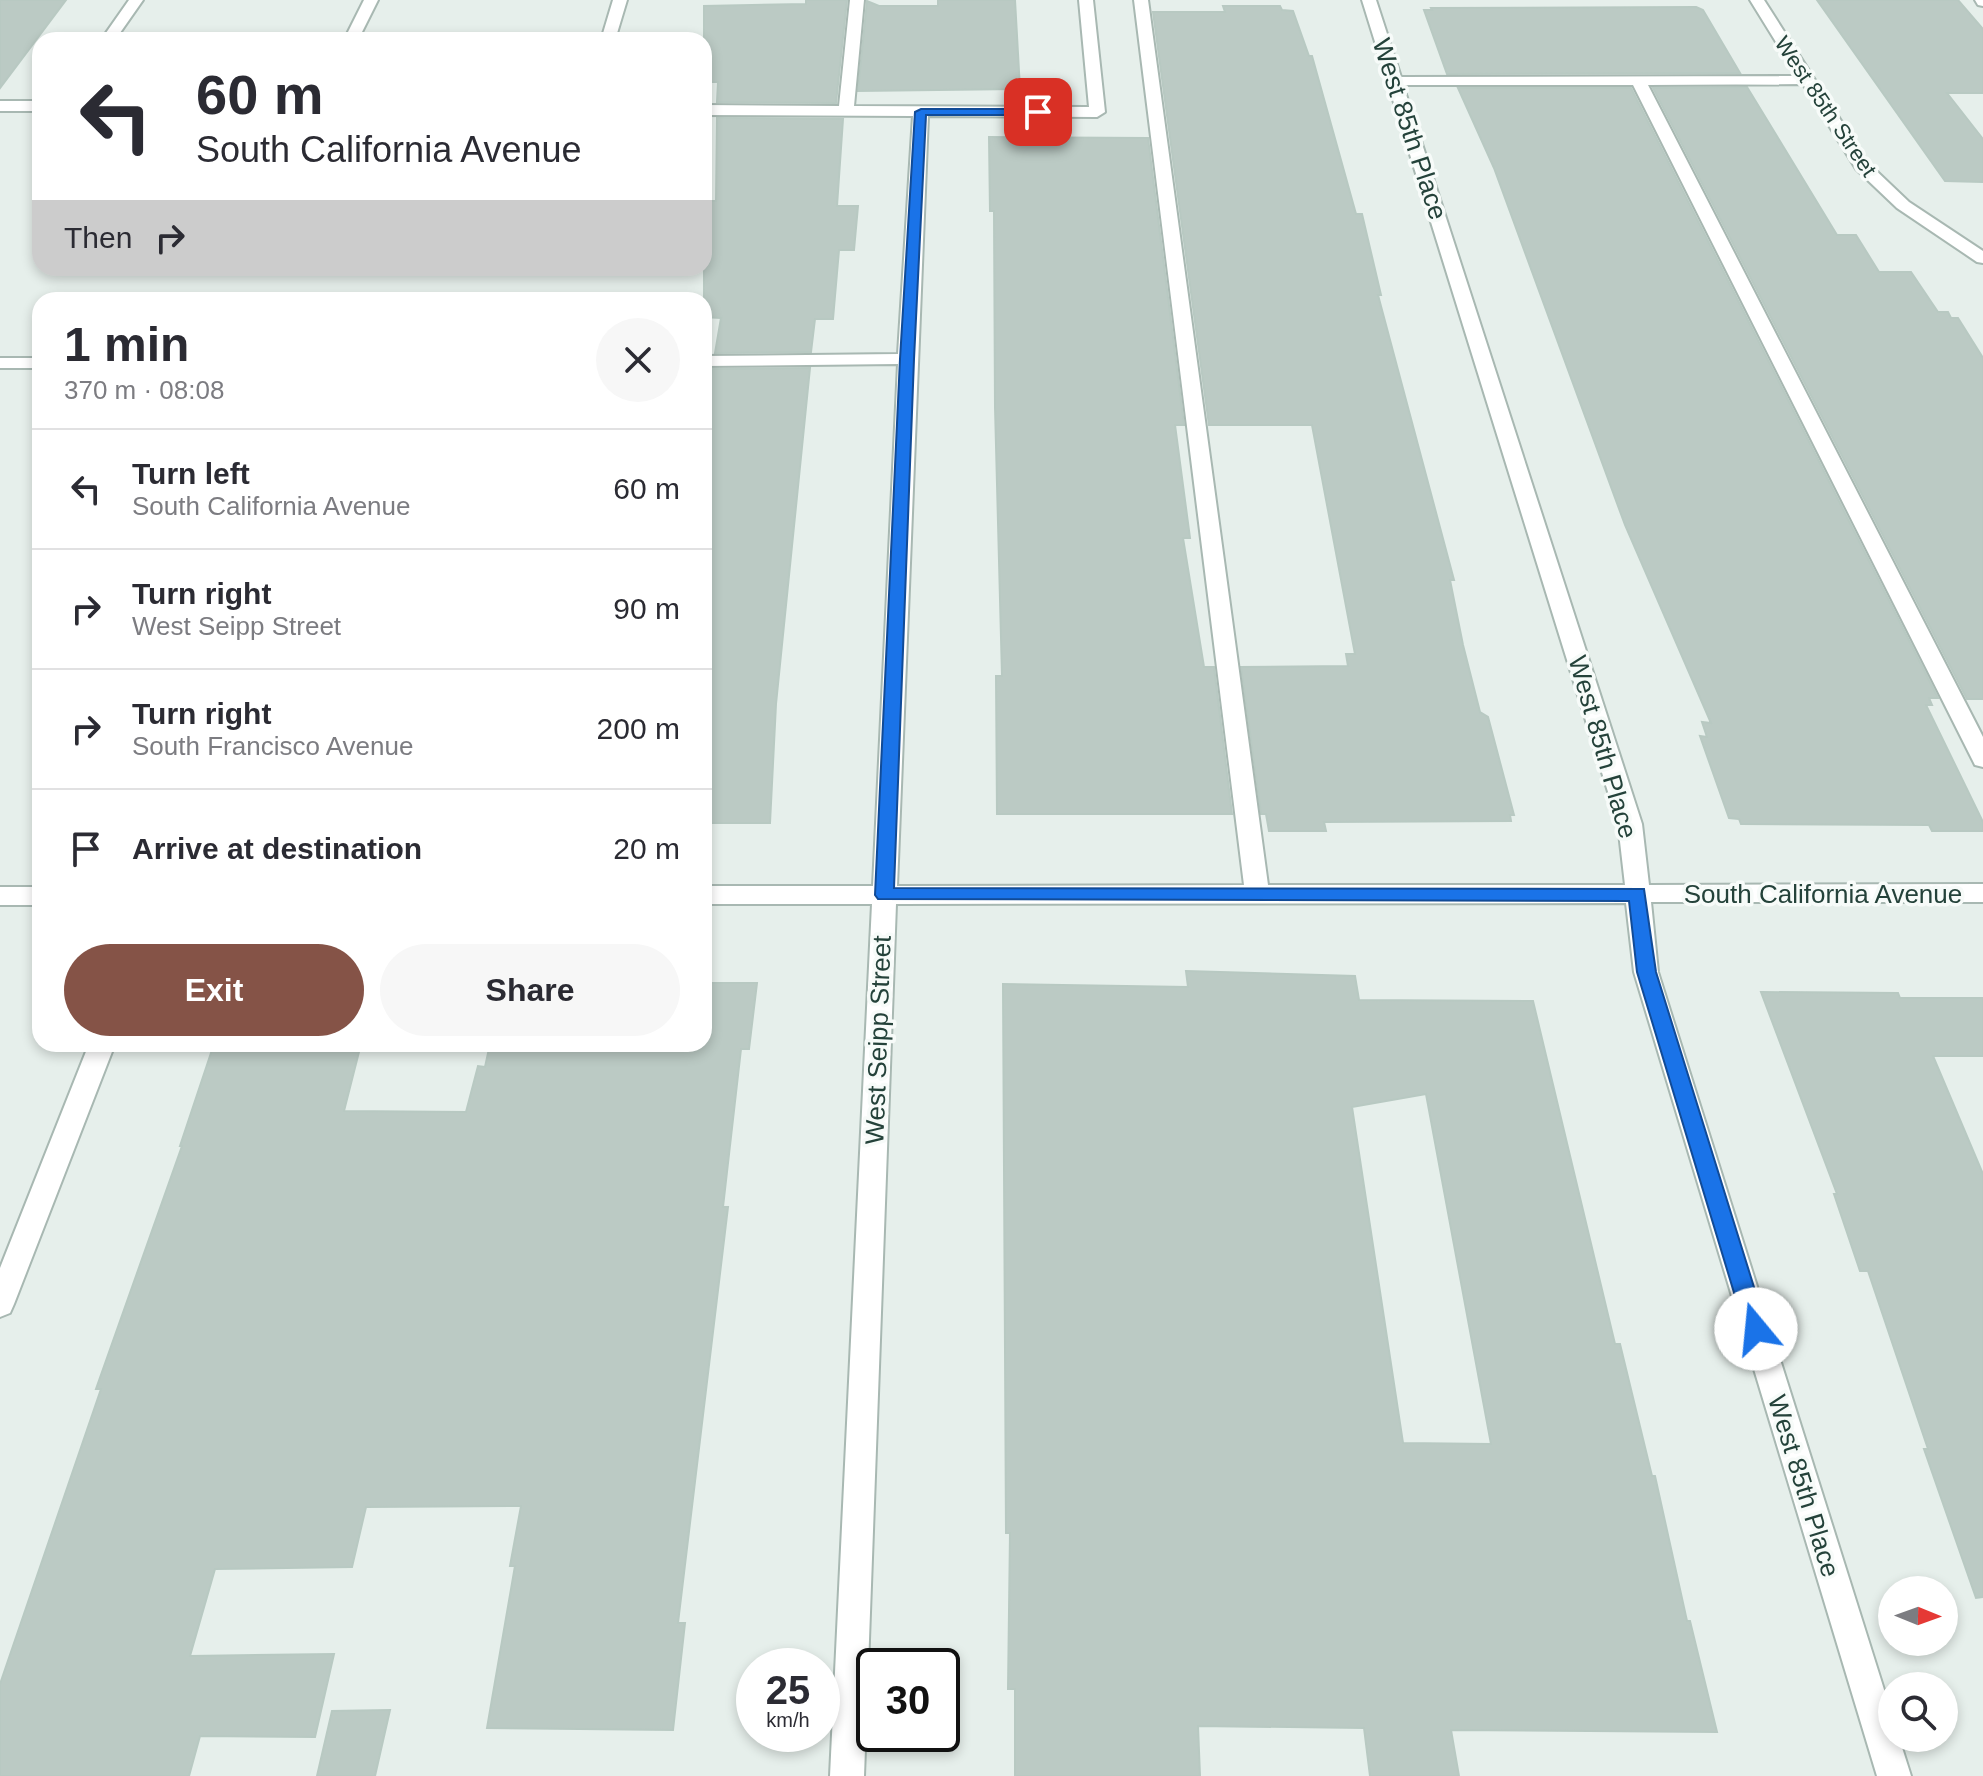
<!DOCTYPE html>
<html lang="en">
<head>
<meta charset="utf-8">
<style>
	:root { --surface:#fff; --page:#f7f7f7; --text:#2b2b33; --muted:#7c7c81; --line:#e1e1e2; --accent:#855347 }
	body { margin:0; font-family:Arial,sans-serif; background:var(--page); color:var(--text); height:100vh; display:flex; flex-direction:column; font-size:30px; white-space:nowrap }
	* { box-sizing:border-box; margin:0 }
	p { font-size:26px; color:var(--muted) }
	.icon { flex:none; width:44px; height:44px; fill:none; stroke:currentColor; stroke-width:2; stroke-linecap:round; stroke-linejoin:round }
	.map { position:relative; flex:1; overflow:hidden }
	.drawer { position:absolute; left:32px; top:292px; width:680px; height:760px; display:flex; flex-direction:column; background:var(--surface); border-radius:24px; box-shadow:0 4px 12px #0003 }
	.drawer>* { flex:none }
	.banner { position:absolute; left:32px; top:32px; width:680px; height:244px; border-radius:24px; box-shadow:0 4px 12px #0003; background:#fff; color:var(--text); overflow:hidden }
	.needle { width:52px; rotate:91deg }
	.fabs { position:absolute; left:1878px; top:1576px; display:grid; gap:16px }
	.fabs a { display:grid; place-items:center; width:80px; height:80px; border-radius:50%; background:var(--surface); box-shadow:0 4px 12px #0003; font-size:40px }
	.speed { position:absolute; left:736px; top:1648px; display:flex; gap:16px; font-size:40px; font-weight:700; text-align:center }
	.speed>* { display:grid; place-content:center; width:104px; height:104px; border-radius:50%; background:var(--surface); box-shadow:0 4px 12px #0003; line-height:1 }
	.speed small { font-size:20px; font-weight:400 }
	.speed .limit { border:4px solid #111; border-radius:12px; background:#fff; color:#111 }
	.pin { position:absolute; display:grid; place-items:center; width:68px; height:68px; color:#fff; margin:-34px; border-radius:16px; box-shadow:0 4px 12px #0006 }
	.me { position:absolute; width:88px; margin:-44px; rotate:343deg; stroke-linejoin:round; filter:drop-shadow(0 0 6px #0008) }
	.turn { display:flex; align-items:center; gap:28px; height:168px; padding:0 32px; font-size:36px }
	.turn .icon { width:104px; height:104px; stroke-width:2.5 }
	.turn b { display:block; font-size:56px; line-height:68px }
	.then { display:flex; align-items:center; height:76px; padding:0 32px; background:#0003; gap:16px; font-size:30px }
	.round { display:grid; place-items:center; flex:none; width:84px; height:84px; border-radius:42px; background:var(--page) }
	.summary { display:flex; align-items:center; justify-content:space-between; height:136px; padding:0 32px }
	h1 { font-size:48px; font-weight:800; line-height:60px }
	.cta { display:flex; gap:16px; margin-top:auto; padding:16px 32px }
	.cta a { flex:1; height:92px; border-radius:48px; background:var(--accent); color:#fff; font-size:32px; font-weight:800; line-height:92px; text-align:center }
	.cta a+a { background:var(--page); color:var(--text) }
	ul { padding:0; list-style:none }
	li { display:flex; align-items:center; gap:24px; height:120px; padding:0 32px; border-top:2px solid var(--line) }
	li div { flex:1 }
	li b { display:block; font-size:30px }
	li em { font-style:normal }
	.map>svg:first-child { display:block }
	.building { fill:#bbcac4; stroke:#b8c9c2; stroke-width:2; fill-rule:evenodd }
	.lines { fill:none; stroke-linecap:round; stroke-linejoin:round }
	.minor-casing { stroke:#a8b8b2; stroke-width:4 }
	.minor { fill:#fff; fill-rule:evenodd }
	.route { fill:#1a73e8; stroke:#114b97; stroke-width:2 }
	.labels { text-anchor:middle; stroke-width:7; stroke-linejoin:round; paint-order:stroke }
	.far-street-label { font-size:22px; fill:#24423a; stroke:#f7fbf9 }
	.street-label { font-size:26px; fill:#24423a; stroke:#f7fbf9 }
</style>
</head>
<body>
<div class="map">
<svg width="1983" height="1776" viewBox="0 0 1983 1776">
	<rect width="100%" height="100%" fill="#e6efeb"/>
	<path class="building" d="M0,0H66L0,88Z
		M806,0H847L836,103L717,102L718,82H704V6L806,4Z
		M938,0H1015L1020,89L858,91L867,1L879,6H938Z
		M1817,0H1958L1983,29V93H1947L1983,139V182L1945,181Z
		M1223,6H1280L1282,10L1293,11L1309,56H1312L1356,214H1362L1381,295H1378L1454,580H1450L1463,645L1480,712L1488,717L1514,815H1510L1511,821L1324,822L1326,831H1269L1266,814H1261L1241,667L1348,666L1346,654H1355L1312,425H1209L1153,12H1225Z
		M1696,7L1703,10L1740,73L1447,74L1424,10H1432L1431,8Z
		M1747,87L1837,235H1856L1879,272H1911L1938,312H1948L1951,318H1958L1983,358V699H1967L1653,88Z
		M1458,88H1631L1938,698H1929L1932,705H1926L1983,822V831H1932L1929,825L1741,824L1739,819L1729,818L1700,736L1707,737L1702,722L1711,723L1625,525L1494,168Z
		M717,118L843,119L837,206H858L854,250H839L833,319H815L811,352L715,353L721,318L704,317V201H716Z
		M989,137L1148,138L1184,425H1175L1190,538H1183L1204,667H1214L1232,814H997L996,676H1002L995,407L994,211H990Z
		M810,368L776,704L770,823H704V421L712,369Z
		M1186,971L1355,976L1359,1000L1533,1001L1615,1344H1620L1652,1476H1655L1687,1621H1690L1717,1732L1451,1730L1459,1776H1370L1364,1728L1198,1726L1200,1776H1015V1689H1008L1010,1533H1006L1003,984L1188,987ZM1426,1094L1491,1444L1403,1443L1352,1107Z
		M704,983H757L749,1049H741L723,1207H728L678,1623H685L673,1730L487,1728L515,1566H510L521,1506L366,1507L352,1567L215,1569L190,1656L334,1654L315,1737L200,1736L189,1776H0V1684L101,1389H96L182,1146H180L214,1044H361L344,1111L466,1112L478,1066L485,1067L490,1044H704Z
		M1761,992L1898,993L1900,998H1983V1056H1933L1983,1174V1597L1976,1598L1924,1449H1928L1868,1271H1860L1834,1194H1837Z
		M390,1710L375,1776H317L332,1711Z"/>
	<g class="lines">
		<defs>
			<path id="minor" d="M129,0H143L115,40H101Z
				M364,0H378L358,40H344Z
				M613,0H627L615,40H601Z
				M850,0H864L854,106L1089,107L1079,0H1093L1105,112L1097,117L928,116L897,886L1244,885L1134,0H1148L1268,885H1625L1618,824L1362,0H1376L1401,77L1797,76L1750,0H1764L1868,163L1909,202L1983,251V263L1977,262L1897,208L1856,169L1803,84L1648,85L1983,737V767L1975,765L1972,759L1633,85H1403L1642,824L1649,885L1983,884V902H1651L1658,972L1892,1715V1738H1899L1911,1776H1877L1634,972L1626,903L896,904L864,1776H830L872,904H704V886H873L898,364L704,366V356L898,354L913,116L704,115V105L839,106Z
				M1975,0H1983V6L1978,5Z
				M0,101H40V111H0Z
				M0,358H40V368H0Z
				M0,887H40V905H0Z
				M89,1044H115L14,1304L10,1313L0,1317V1268Z"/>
		</defs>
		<use href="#minor" class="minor-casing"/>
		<use href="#minor" class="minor"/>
	</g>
	<path class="route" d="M921,109H1038L1044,112L1038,115H926L914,359L894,888L1644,889L1656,972L1767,1329L1764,1336L1756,1339L1748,1336L1745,1329L1637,972L1629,901L878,899L875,895L900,359L915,112Z"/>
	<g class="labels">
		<g class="far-street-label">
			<text transform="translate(1826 106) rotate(56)" y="8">West 85th Street</text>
		</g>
		<g class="street-label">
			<text transform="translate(1410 129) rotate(72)" y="9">West 85th Place</text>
			<text transform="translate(1603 747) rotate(74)" y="9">West 85th Place</text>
			<text x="1823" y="903">South California Avenue</text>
			<text transform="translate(878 1040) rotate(-88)" y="9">West Seipp Street</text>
			<text transform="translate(1804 1486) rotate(73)" y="9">West 85th Place</text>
		</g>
	</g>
</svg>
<div class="fabs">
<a><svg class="needle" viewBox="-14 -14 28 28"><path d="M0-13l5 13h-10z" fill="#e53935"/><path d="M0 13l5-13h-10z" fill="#7c7c81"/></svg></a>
<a><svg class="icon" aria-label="search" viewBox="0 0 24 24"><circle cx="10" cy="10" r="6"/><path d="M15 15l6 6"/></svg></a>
</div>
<div class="speed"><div>25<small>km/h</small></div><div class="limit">30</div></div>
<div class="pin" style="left:1038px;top:112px;background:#d93025"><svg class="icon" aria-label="arrive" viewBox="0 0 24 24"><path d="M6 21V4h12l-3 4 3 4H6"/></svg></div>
<svg class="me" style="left:1756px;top:1329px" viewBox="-20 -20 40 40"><circle r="19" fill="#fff"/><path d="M0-13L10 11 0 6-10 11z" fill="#1a73e8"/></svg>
<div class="banner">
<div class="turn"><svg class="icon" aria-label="left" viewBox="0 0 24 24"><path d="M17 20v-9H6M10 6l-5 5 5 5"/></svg><div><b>60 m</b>South California Avenue</div></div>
<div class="then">Then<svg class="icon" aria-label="right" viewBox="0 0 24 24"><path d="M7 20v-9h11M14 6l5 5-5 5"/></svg></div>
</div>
<section class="drawer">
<div class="summary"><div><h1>1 min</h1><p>370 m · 08:08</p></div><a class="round"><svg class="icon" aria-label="close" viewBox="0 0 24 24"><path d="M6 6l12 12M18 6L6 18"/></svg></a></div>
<ul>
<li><svg class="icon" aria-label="left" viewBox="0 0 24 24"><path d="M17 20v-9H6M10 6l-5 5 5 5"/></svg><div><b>Turn left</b><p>South California Avenue</p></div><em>60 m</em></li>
<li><svg class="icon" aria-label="right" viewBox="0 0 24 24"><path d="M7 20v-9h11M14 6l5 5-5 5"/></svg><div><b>Turn right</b><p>West Seipp Street</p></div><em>90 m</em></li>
<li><svg class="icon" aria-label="right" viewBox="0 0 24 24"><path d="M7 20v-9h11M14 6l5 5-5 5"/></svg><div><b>Turn right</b><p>South Francisco Avenue</p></div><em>200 m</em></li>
<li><svg class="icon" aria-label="arrive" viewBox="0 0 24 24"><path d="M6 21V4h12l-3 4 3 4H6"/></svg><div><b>Arrive at destination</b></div><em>20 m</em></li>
</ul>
<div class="cta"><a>Exit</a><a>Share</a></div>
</section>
</div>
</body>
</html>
